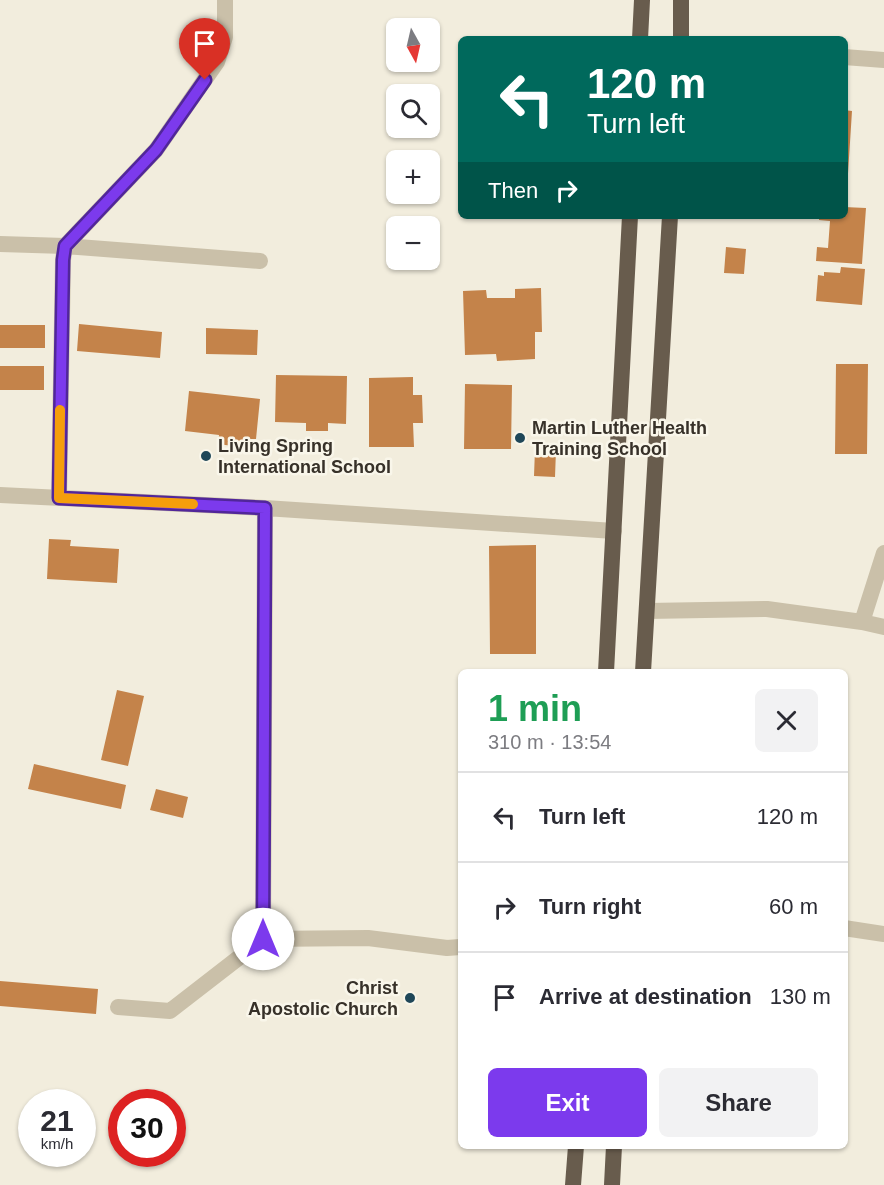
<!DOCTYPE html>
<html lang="en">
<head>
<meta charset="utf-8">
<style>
	:root { --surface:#fff; --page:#f2f2f3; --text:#2b2b33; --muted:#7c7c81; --line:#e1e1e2; --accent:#7c3aed }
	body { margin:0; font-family:Helvetica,sans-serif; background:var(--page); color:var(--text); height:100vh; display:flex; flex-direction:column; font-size:22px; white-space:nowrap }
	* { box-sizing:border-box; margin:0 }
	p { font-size:20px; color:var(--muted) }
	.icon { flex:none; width:33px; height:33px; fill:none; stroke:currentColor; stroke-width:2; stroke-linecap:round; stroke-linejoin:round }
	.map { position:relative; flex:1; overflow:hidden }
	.sheet { position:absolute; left:458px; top:669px; width:390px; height:480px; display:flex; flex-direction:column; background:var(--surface); border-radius:9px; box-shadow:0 2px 4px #0004 }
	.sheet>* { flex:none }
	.guide { position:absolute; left:458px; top:36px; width:390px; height:183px; border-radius:9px; box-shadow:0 2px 4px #0004; background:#00695c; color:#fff; overflow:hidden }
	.needle { width:39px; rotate:172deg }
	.tools { position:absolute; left:386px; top:18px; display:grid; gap:12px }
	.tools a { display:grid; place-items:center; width:54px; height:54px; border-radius:9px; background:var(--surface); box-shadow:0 2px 4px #0004; font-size:30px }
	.speed { position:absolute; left:18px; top:1089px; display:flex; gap:12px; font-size:30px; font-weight:700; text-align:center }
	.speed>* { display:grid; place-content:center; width:78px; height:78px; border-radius:50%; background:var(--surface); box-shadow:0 2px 4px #0004; line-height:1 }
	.speed small { font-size:15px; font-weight:400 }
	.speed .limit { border:9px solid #d22; background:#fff; color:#111 }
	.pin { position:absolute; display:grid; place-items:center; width:51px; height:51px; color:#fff; margin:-62px -26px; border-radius:50% 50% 50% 0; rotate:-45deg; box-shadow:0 0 6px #0007 }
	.pin .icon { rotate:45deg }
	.me { position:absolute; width:66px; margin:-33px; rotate:0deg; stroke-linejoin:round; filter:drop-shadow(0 0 4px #0008) }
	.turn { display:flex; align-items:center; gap:21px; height:126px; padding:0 30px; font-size:27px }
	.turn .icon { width:78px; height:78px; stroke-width:2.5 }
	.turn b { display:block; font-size:42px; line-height:51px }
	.then { display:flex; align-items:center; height:57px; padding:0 30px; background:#0003; gap:12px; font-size:22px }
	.round { display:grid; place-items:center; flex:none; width:63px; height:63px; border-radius:9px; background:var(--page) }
	.headline { display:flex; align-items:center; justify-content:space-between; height:102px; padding:0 30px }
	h1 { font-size:36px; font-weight:700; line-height:45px; color:#1e9e55 }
	.primary-button { display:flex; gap:12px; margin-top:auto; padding:12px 30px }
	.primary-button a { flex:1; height:69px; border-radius:9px; background:var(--accent); color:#fff; font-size:24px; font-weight:700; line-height:69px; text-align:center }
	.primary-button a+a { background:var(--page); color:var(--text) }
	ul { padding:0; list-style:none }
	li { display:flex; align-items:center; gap:18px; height:90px; padding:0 30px; border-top:2px solid var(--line) }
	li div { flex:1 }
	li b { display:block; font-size:22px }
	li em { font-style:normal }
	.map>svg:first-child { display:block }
	.building { fill:#c4834a }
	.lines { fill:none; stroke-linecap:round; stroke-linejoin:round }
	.minor { stroke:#cac0a9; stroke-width:16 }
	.trunk { stroke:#685c4d; stroke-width:16 }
	.route-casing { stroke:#51269a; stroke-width:15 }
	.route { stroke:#7c3aed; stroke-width:10 }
	.slow { stroke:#f59e0b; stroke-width:10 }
	.poi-dot { fill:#1f4758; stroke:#f9f6ea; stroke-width:2 }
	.labels { text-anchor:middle; stroke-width:5; stroke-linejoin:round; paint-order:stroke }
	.poi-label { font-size:18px; font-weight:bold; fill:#373129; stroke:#f9f6ea; text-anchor:start }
</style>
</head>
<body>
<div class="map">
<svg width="884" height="1185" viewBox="0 0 884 1185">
	<rect width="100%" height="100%" fill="#f2eddd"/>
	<path class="building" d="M844,110L852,111L847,189H844Z
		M844,207L866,208L862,264L816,261L817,247L828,248L830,221L819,220V216H844Z
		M726,247L746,249L744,274L724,273Z
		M841,267L865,269L862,305L816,301L818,275L824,276V272L840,273Z
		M541,288L542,332H535V359L497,361L496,354L465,355L463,291L486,290L487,298H515V289Z
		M79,324L162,332L160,358L77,351Z
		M0,325H45V348H0Z
		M206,328L258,330L257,355L206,354Z
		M836,364H868L867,454H835Z
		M0,366H44V390H0Z
		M276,375L347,376L346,424L328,423V431H306V423L275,422Z
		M413,377V395H422L423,423H413L414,447H369V378Z
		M465,384L512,385L511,449H464Z
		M189,391L260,399L256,439H249L248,448L218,444L219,435L185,431Z
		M535,449L556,450L555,477L534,476Z
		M49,539L71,540L70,546L119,549L117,583L47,579Z
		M536,545V654H490L489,546Z
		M117,690L144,696L128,766L101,760Z
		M34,764L126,785L121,809L28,789Z
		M156,789L188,797L183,818L150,810Z
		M0,981L98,989L96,1014L0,1006Z"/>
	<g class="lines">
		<path class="minor" d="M844,57L884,60
			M0,244L65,246L260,261
			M0,495L265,508L614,531
			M59,498L63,260L65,246L156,150L217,62L225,37V0
			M647,611L767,609L862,622L884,627
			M862,622L884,553
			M844,928L884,934
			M263,939L265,508
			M118,1007L170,1011L263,939L368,938L447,948L460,947"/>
		<path class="trunk" d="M640,39L642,0
			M681,39V0
			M606,672L630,216
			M643,672L670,216
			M573,1185L576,1146
			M612,1185L614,1146"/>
	</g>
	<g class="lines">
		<defs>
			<path id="route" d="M205,80L156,150L65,246L63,260L59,498L265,508L263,939"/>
		</defs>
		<use href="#route" class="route-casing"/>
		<use href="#route" class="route"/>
		<path class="slow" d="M60,410L59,498L193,504"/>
	</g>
	<g class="poi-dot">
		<circle cx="520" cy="438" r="6"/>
		<circle cx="206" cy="456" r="6"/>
		<circle cx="410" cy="998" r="6"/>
	</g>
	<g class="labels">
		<g class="poi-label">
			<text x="532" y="434">Martin Luther Health<tspan x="532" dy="21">Training School</tspan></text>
			<text x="218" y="452">Living Spring<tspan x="218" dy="21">International School</tspan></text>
			<text x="398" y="994" text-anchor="end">Christ<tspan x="398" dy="21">Apostolic Church</tspan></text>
		</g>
	</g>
</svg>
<div class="tools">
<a><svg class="needle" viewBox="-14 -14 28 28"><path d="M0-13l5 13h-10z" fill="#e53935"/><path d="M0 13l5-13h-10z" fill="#7c7c81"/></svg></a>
<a><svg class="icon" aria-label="search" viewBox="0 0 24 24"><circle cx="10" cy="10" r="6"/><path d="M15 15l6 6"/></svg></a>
<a>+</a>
<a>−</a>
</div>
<div class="speed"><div>21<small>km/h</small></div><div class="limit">30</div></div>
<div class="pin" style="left:205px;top:80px;background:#d93025"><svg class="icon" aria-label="arrive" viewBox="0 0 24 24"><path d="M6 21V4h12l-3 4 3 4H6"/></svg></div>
<svg class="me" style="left:263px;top:939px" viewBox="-20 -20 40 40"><circle r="19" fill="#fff"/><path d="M0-13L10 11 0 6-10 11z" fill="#7c3aed"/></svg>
<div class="guide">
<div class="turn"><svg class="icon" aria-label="left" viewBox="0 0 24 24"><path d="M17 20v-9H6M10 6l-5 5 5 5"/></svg><div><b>120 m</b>Turn left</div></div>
<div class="then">Then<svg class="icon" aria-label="right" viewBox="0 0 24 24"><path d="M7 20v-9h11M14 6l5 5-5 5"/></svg></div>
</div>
<section class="sheet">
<div class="headline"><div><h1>1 min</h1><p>310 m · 13:54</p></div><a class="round"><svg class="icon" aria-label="close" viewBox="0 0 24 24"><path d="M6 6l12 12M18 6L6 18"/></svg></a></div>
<ul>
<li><svg class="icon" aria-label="left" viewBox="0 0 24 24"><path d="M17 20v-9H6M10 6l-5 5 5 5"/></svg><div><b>Turn left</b></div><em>120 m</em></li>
<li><svg class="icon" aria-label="right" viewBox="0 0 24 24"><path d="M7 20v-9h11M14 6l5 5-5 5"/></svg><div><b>Turn right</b></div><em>60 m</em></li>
<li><svg class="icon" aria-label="arrive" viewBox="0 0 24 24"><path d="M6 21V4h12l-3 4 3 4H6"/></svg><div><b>Arrive at destination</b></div><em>130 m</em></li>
</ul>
<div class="primary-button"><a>Exit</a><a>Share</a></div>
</section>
</div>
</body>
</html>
